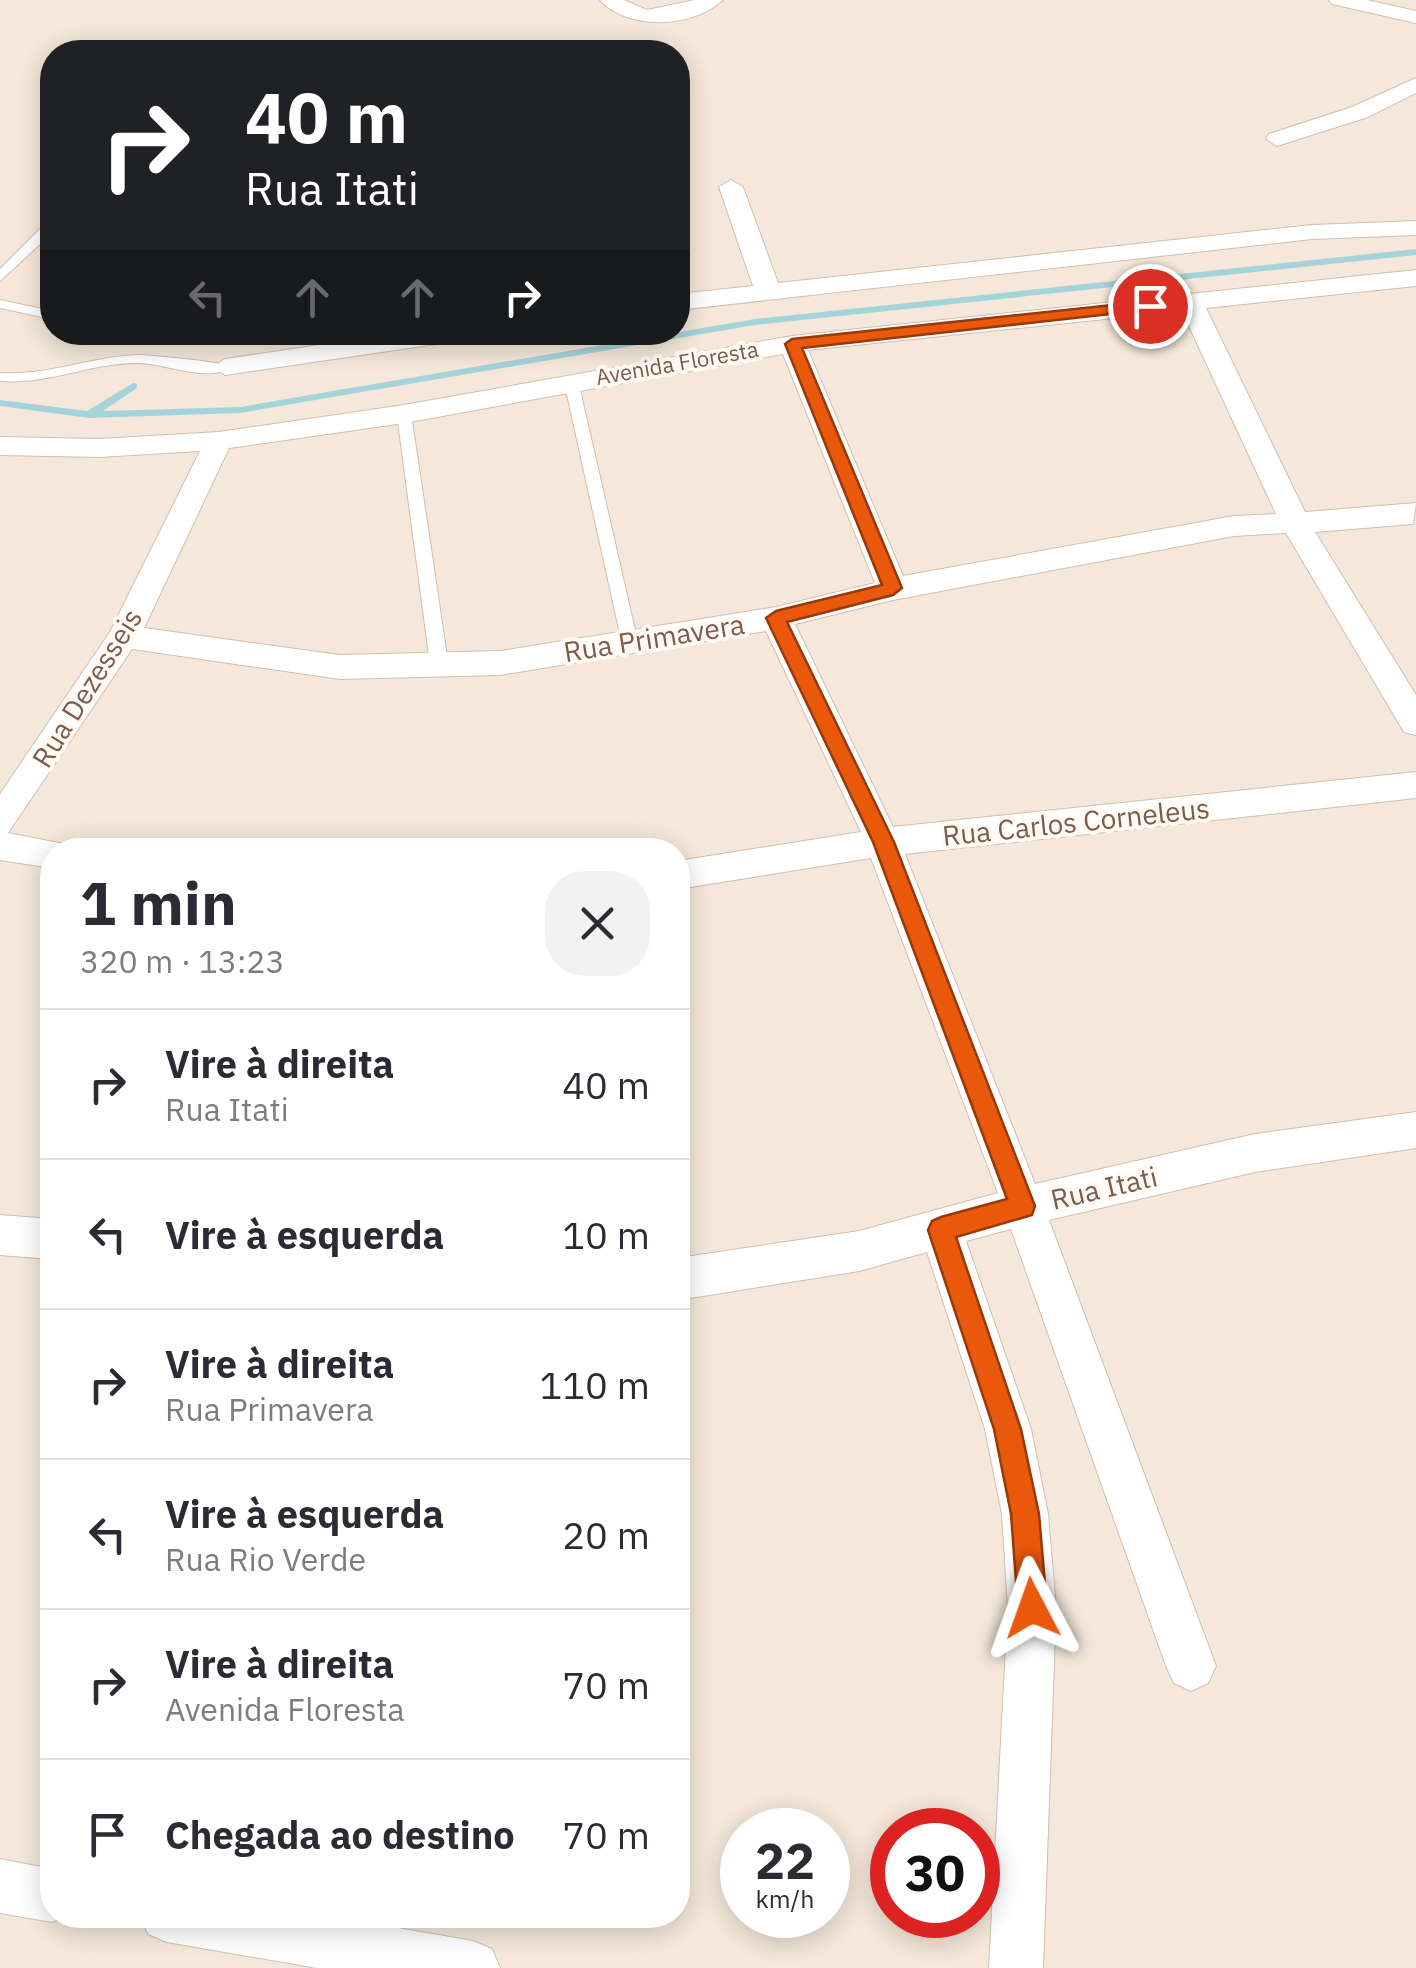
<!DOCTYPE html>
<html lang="pt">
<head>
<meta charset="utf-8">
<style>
	:root { --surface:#fff; --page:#f2f2f3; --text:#2b2b33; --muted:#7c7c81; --line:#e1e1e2 }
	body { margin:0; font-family:"IBM Plex Sans",sans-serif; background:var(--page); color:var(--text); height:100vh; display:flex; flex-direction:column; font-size:38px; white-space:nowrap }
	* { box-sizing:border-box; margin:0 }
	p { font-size:32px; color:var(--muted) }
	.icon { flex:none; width:55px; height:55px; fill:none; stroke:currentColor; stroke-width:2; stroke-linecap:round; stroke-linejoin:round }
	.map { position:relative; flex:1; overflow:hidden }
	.drawer { position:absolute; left:40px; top:838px; width:650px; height:1090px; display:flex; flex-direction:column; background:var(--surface); border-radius:40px; box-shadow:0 5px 25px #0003 }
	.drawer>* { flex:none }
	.hud { position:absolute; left:40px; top:40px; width:650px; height:305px; border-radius:40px; box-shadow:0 5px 25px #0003; background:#202124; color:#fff; overflow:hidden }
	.speed { position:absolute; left:720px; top:1808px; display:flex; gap:20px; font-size:50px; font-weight:700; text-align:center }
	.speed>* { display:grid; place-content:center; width:130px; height:130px; border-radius:50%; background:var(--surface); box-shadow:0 5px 25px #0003; line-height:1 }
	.speed small { font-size:25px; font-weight:400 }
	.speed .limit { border:15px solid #d22; background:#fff; color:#111 }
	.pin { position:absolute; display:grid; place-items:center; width:85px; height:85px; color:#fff; margin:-42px; border:5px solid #fff; border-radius:50%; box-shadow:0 2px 10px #0007 }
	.me { position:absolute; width:110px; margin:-55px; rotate:356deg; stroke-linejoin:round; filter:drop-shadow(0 0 8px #0008) }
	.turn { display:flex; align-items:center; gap:35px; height:210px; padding:0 40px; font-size:45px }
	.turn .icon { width:130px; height:130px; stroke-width:2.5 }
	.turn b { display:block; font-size:70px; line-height:85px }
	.lanes { display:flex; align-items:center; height:95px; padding:0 40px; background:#0003; justify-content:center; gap:50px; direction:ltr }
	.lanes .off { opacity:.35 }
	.round { display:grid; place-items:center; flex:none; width:105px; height:105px; border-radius:40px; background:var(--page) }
	.overview { display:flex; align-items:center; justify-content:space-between; height:170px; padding:0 40px }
	h1 { font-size:60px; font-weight:700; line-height:75px }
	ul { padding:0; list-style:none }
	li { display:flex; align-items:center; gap:30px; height:150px; padding:0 40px; border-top:2px solid var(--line) }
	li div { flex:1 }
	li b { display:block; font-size:38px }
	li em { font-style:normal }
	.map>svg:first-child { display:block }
	.residential { fill:#f5e8da; fill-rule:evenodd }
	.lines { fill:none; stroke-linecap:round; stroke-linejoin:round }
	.stream { fill:#a5d3da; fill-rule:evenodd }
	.service-casing { stroke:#d1beb0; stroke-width:2 }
	.minor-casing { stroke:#d1beb0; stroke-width:2 }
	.service { fill:#fff; fill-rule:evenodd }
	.minor { fill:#fff; fill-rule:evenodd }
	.route { fill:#ea580c; stroke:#983908; stroke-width:2.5 }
	.labels { text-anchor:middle; stroke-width:8; stroke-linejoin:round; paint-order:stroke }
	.far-street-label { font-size:22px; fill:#7a5c4d; stroke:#fffaf3 }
	.street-label { font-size:28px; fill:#7a5c4d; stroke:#fffaf3 }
</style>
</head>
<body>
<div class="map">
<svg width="1416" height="1968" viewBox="0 0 1416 1968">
	<rect width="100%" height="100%" fill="#fdf6ec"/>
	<path class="residential" d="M0,0H1416V1968H0ZM52,52H678V332H52ZM52,850H678V1915H52ZM742,1830H828V1915H742ZM892,1830H978V1915H892Z"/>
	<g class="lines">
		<path class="stream" d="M1416,249V255L755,325L240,413L89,418L0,406V400L87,411L133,383L137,384V388L103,411L240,407L755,319Z
			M209,332H221L205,345H197V341Z"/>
		<defs>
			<path id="service" d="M52,225V233L0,281V269L41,228Z
				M0,300L52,311V319L0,308Z
				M140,355C156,356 224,362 232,367C208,383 167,364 140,363C92,362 49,385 0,381V373C49,376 92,356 140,355Z
				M571,377L578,381L638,643L630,649L622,643L564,381Z
				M404,409L411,414L448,663L439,669L430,663L397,414Z"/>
			<path id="minor" d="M600,0H624L647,10L695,0H723C693,28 628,31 600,0Z
				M1329,0H1367L1416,11V23L1332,4Z
				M1416,78V93L1368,117L1277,146L1266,139L1269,134L1352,107Z
				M731,180L743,187L778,283L1312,225L1416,221V235L1312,239L678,310V294L753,286L719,187Z
				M1416,270V286L1206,308L1305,512L1416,503L1413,524L1315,532L1416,695V735L1404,732L1286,533L1234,536L893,600L795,624L893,827L1416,772V798L905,854L1035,1184L1255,1134L1416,1112V1148L1255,1172L1049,1220L1216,1666L1208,1683L1191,1691L1174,1683L1166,1666L1011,1229L966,1241L1031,1429L1048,1514L1056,1608L1043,1968H989L1008,1608L1002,1514L985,1429L927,1252L859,1271L678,1300V1258L859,1231L998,1193L871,858L678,889V861L861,832L766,631L500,675L340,679L132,649L8,833L64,844L68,850H52V868L0,860V794L110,632L200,451L99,457L0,455V437L99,439L219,432L404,405L792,336ZM1182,311L1276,514L1234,516L903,576L808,350ZM783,354L875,583L776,607L500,651L340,655L144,628L229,448L404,423Z
				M406,332H476L463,340L225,375L212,367L225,359Z
				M0,1215L52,1219V1259L0,1255Z
				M0,1859L52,1869V1915H68L52,1922L0,1913Z
				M140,1915H323L473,1941L492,1949L500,1968H317L167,1942L148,1934Z"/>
		</defs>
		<use href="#service" class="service-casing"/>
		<use href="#minor" class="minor-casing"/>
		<use href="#service" class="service"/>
		<use href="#minor" class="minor"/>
	</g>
	<path class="route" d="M1150,301L1156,302V309L802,348L902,588L893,595L787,622L894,842L1035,1206L1032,1215L956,1237L1021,1429L1039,1514L1047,1608L1043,1618L1032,1622L1022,1618L1018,1608L1011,1514L994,1429L928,1230L932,1221L941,1217L1007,1199L873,842L766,618L776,611L882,585L785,344L792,339Z"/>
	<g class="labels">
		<g class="far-street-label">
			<text transform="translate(677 363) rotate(-10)" y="8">Avenida Floresta</text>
		</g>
		<g class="street-label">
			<text transform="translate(654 638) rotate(-9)" y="10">Rua Primavera</text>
			<text transform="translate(87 688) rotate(-58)" y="10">Rua Dezesseis</text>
			<text transform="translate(1076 822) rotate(-6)" y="10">Rua Carlos Corneleus</text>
			<text transform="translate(1104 1188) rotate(-13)" y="10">Rua Itati</text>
		</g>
	</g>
</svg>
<div class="speed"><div>22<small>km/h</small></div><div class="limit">30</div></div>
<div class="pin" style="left:1150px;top:306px;background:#d93025"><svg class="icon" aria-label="arrive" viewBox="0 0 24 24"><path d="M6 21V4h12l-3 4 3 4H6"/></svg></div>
<svg class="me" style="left:1032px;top:1608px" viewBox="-20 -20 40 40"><path d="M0-17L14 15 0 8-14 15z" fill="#ea580c" stroke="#fff" stroke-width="4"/></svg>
<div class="hud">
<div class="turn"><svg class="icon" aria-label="right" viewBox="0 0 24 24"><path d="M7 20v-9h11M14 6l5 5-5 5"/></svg><div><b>40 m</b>Rua Itati</div></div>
<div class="lanes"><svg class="icon off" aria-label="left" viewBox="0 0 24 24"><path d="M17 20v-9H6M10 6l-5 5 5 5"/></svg><svg class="icon off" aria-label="ahead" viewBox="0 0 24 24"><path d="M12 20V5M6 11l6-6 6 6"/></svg><svg class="icon off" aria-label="ahead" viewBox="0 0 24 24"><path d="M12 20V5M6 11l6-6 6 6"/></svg><svg class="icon" aria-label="right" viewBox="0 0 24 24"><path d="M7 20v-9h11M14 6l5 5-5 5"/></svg></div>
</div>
<section class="drawer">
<div class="overview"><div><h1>1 min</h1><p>320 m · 13:23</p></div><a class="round"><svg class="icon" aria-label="close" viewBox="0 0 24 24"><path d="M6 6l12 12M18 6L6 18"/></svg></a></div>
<ul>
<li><svg class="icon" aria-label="right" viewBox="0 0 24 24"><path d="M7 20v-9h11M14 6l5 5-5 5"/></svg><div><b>Vire à direita</b><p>Rua Itati</p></div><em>40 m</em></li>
<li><svg class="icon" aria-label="left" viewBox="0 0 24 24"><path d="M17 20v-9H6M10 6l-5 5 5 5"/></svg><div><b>Vire à esquerda</b></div><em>10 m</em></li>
<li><svg class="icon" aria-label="right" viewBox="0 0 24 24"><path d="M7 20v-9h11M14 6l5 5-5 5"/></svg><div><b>Vire à direita</b><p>Rua Primavera</p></div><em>110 m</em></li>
<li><svg class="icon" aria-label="left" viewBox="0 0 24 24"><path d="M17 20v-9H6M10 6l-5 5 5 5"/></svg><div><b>Vire à esquerda</b><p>Rua Rio Verde</p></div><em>20 m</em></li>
<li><svg class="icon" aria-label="right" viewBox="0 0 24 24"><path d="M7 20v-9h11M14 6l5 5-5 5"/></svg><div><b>Vire à direita</b><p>Avenida Floresta</p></div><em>70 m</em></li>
<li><svg class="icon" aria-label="arrive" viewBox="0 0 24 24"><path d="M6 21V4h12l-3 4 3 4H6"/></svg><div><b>Chegada ao destino</b></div><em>70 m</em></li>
</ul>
</section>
</div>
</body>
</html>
